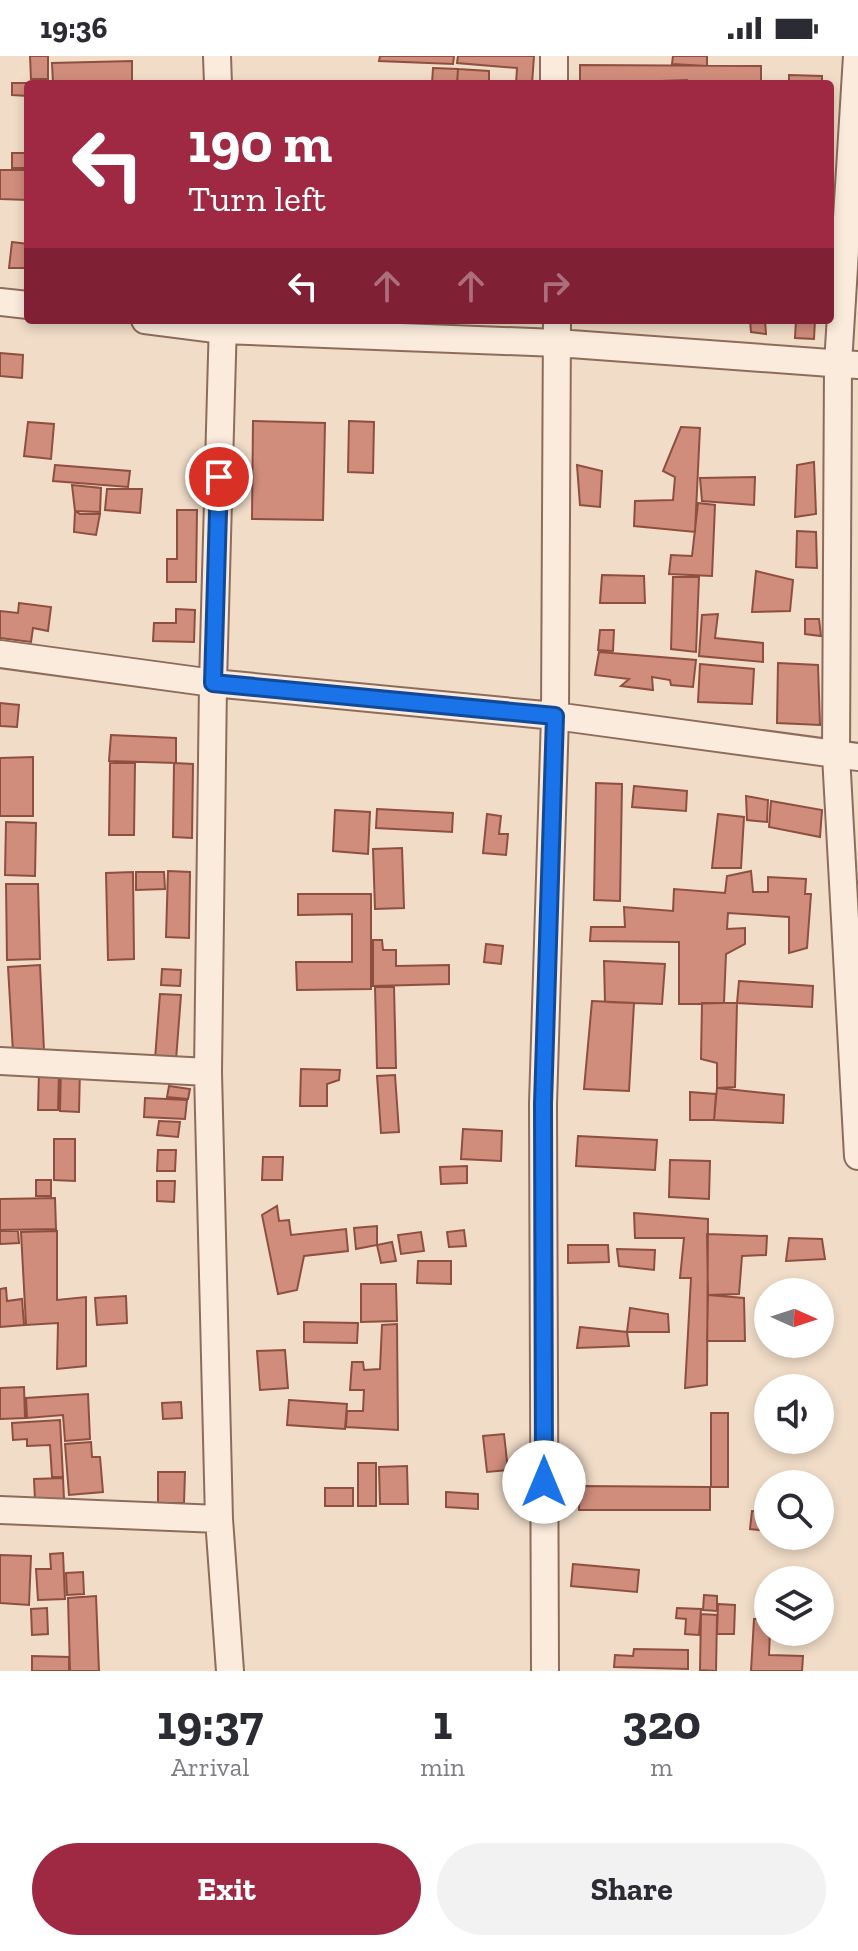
<!DOCTYPE html>
<html lang="en">
<head>
<meta charset="utf-8">
<style>
	:root { --surface:#fff; --page:#f2f2f3; --text:#2b2b33; --muted:#7c7c81; --accent:#9f2942 }
	body { margin:0; font-family:"Zilla Slab",serif; background:var(--page); color:var(--text); height:100vh; display:flex; flex-direction:column; font-size:30px; white-space:nowrap }
	* { box-sizing:border-box; margin:0 }
	p { font-size:26px; color:var(--muted) }
	.icon { flex:none; width:44px; height:44px; fill:none; stroke:currentColor; stroke-width:2; stroke-linecap:round; stroke-linejoin:round }
	.map { position:relative; height:1615px; overflow:hidden }
	.side { display:flex; flex-direction:column; background:var(--surface); flex:1 }
	.side>* { flex:none }
	.hud { position:absolute; left:24px; top:24px; width:810px; height:244px; border-radius:8px; box-shadow:0 4px 12px #0003; background:#9f2942; color:#fff; overflow:hidden }
	.needle { width:52px; rotate:93deg }
	.tools { position:absolute; left:754px; top:1222px; display:grid; gap:16px }
	.tools a { display:grid; place-items:center; width:80px; height:80px; border-radius:50%; background:var(--surface); box-shadow:0 4px 12px #0003; font-size:40px }
	.pin { position:absolute; display:grid; place-items:center; width:68px; height:68px; color:#fff; margin:-34px; border:4px solid #fff; border-radius:50%; box-shadow:0 2px 8px #0007 }
	.me { position:absolute; width:88px; margin:-44px; rotate:0deg; stroke-linejoin:round; filter:drop-shadow(0 0 6px #0008) }
	.turn { display:flex; align-items:center; gap:28px; height:168px; padding:0 32px; font-size:36px }
	.turn .icon { width:104px; height:104px; stroke-width:2.5 }
	.turn b { display:block; font-size:56px; line-height:68px }
	.lanes { display:flex; align-items:center; height:76px; padding:0 32px; background:#0003; justify-content:center; gap:40px; direction:ltr }
	.lanes .off { opacity:.35 }
	.eta { display:flex; justify-content:space-evenly; align-items:center; height:136px; text-align:center }
	.eta b { font-size:48px; font-weight:800; line-height:56px }
	.cta { display:flex; gap:16px; margin-top:auto; padding:16px 32px }
	.cta a { flex:1; height:92px; border-radius:48px; background:var(--accent); color:#fff; font-size:32px; font-weight:800; line-height:92px; text-align:center }
	.cta a+a { background:var(--page); color:var(--text) }
	.status { display:flex; justify-content:space-between; align-items:center; height:56px; padding:0 40px; background:var(--surface); direction:ltr }
	.status svg { height:22px; fill:currentColor }
	.map>svg:first-child { display:block }
	.building { fill:#d08d7c; stroke:#8e4f40; stroke-width:2 }
	.lines { fill:none; stroke-linecap:round; stroke-linejoin:round }
	.minor-casing { stroke:#8e6c5b; stroke-width:30 }
	.minor { stroke:#faebdc; stroke-width:26 }
	.route-casing { stroke:#114b97; stroke-width:20 }
	.route { stroke:#1a73e8; stroke-width:14 }
</style>
</head>
<body>
<div class="status"><b>19:36</b><svg viewBox="0 0 49 12"><path d="M0 12V9h3v3zM5 12V6h3v6zM10 12V3h3v9zM15 12V0h3v12zM26 1h20v11H26zM47 4h2v5h-2z"/></svg></div>
<div class="map">
<svg width="858" height="1615" viewBox="0 0 858 1615">
	<rect width="100%" height="100%" fill="#f0dcc7"/>
	<path class="building" d="M30,0H48V23H31Z
		M380,0H454L453,8L379,5Z
		M458,0H534L532,28H516L517,12L457,7Z
		M673,0H707V10L672,8Z
		M132,5V27L53,28L52,7Z
		M580,9L761,10V28H688L687,24L580,28Z
		M433,12L458,13L457,28H432Z
		M458,13L489,15V28H457Z
		M789,19L822,20V28H789Z
		M12,27H49V28H28V40L12,39Z
		M12,97H28V112H12Z
		M0,114H28V144L0,143Z
		M12,186L28,188V212H9Z
		M750,264H765L766,278L751,276Z
		M796,264H815L814,283L795,282Z
		M0,297L23,299L22,322L0,320Z
		M253,365L325,367L323,464L252,463Z
		M253,365L325,367L323,464L252,463Z
		M349,365L374,366L373,417L348,416Z
		M28,366L54,368L51,403L24,400Z
		M681,371L700,372L695,476L634,470L635,445L673,444L675,421L663,415Z
		M814,406L816,458L795,461L797,409Z
		M55,409L130,415L128,431L53,425Z
		M577,409L602,415L600,451L580,449Z
		M755,421L754,449L702,445L700,422Z
		M72,429L101,432L100,456L75,455Z
		M107,433H142L140,457L105,454Z
		M698,447L715,449L712,520L669,518L671,499L692,500Z
		M177,454H197L196,526H167V503H177Z
		M75,455L80,458H100L96,479L74,476Z
		M797,475L816,476L817,512L796,511Z
		M756,515L793,524L790,555L752,556Z
		M602,519L644,520L645,547H600Z
		M673,521H699L696,596L671,593Z
		M19,547L51,551L48,575L33,572L31,586L0,582V555L18,557Z
		M176,553L195,554L194,586L153,585L154,567H176Z
		M718,558L715,582L763,587V606L699,600L702,559Z
		M805,563H819L821,580L805,578Z
		M600,574H614L613,595L598,594Z
		M599,596L696,604L693,631L671,629L670,624L652,621L653,634L621,630L629,623L595,619Z
		M778,607L818,609L820,669L777,667Z
		M700,608L754,613L752,648L698,646Z
		M0,647L19,649L17,671L0,670Z
		M111,679L176,682V707L109,705Z
		M33,701V760H0V702Z
		M110,707H135L134,779H109Z
		M174,707L193,708L192,782L173,781Z
		M596,727L622,728L620,845L594,844Z
		M634,730L687,735L686,755L632,751Z
		M746,740L768,744L767,766L747,764Z
		M771,745L822,754L820,781L769,771Z
		M377,753L453,757L452,776L376,772Z
		M335,754L370,756L368,798L333,795Z
		M487,758L501,760L499,778H508L506,799L483,797Z
		M718,758L744,761L741,812H712Z
		M6,766L36,767L35,820L5,819Z
		M402,792L404,852L375,853L373,793Z
		M168,815L190,816L189,882L166,881Z
		M751,815L753,836H768V821L806,823L805,838H811L807,892L789,897V861L728,857L727,873L745,872V888L726,898L724,947L679,948V886L590,885L591,871H625L624,851L673,855L674,833L725,837L727,820Z
		M133,816L134,903L108,904L106,817Z
		M136,816H164L165,833L136,834Z
		M6,828H38L40,903L7,904Z
		M298,838H371V933L297,934L296,906H352V858L298,859Z
		M373,884H382L383,894H396V910L449,909V928L373,930Z
		M486,888L503,890L501,908L484,906Z
		M604,905L665,908L662,948L605,946Z
		M40,909L44,995L13,996L8,911Z
		M162,913L181,914L180,930L161,929Z
		M739,925L813,930L812,951L737,947Z
		M375,931H394L396,1012H377Z
		M160,938L181,939L176,1004L155,1003Z
		M592,945L634,947L629,1035L584,1033Z
		M702,947H737L735,1031L717,1032V1007L701,1003Z
		M61,1012L80,1013L79,1056L60,1055Z
		M301,1013L340,1014L339,1024L327,1028V1050H300Z
		M39,1015L59,1016L58,1054H38Z
		M395,1019L399,1076L381,1077L377,1020Z
		M169,1030L190,1033L188,1043L167,1041Z
		M717,1032L784,1039L783,1067L714,1064Z
		M690,1036L716,1038L714,1064H690Z
		M145,1042L187,1044L185,1063L144,1061Z
		M159,1065L180,1066L178,1081L157,1079Z
		M463,1073L502,1075L501,1105L461,1103Z
		M578,1080L657,1084L655,1114L576,1110Z
		M54,1083H75V1125L54,1124Z
		M158,1094H176L175,1115H157Z
		M263,1101H283L282,1124H262Z
		M670,1104L710,1105L709,1143L669,1141Z
		M467,1110V1127L441,1128L440,1111Z
		M36,1124H51V1140H36Z
		M157,1125H175L174,1146L157,1145Z
		M55,1142L56,1173L0,1174V1143Z
		M277,1150L279,1165L289,1164L291,1179L346,1173L348,1195L304,1200L297,1234L278,1238L262,1159Z
		M634,1157L708,1163L707,1329L685,1332L691,1222H680L684,1182H635Z
		M377,1170V1189L356,1193L354,1172Z
		M464,1174L466,1190L449,1191L447,1176Z
		M0,1175H18L19,1187L0,1188Z
		M57,1175V1244L86,1241V1310L57,1313L58,1267L26,1269L21,1176Z
		M421,1176L424,1195L401,1198L398,1179Z
		M707,1178L767,1180L766,1199L742,1200L739,1238L708,1239Z
		M789,1182L822,1183L825,1203L786,1205Z
		M392,1186L396,1205L381,1207L377,1189Z
		M568,1189H608L609,1206L568,1207Z
		M617,1193L655,1194L654,1214L619,1210Z
		M418,1205H451V1228L417,1227Z
		M361,1228H396L397,1265L361,1266Z
		M6,1232L7,1245L22,1243L24,1269L0,1271V1233Z
		M708,1239L744,1242L745,1285H707Z
		M126,1240L127,1267L97,1269L95,1242Z
		M630,1252L668,1258L669,1276H627Z
		M304,1266L358,1267L357,1287L304,1286Z
		M397,1268L398,1374L346,1371L347,1355H363L364,1334H350L352,1306H363L364,1314L380,1313L382,1269Z
		M580,1271L627,1276L629,1290L577,1292Z
		M285,1294L288,1332L260,1334L257,1295Z
		M24,1331L25,1362L0,1363V1332Z
		M88,1338L90,1383L65,1385L63,1359L27,1362L26,1342Z
		M289,1344L347,1348L345,1373L287,1369Z
		M181,1346L182,1362L163,1363L162,1347Z
		M711,1357H728V1431H711Z
		M60,1364L63,1421H52L50,1389L27,1390V1383L13,1384L12,1367Z
		M504,1378L508,1414L487,1416L483,1380Z
		M91,1386L92,1401H100L103,1436L69,1439L65,1388Z
		M358,1407H376V1450H358Z
		M407,1410L408,1448H380L379,1411Z
		M158,1416H185L184,1447H158Z
		M63,1422L64,1443L35,1444L34,1423Z
		M580,1430L710,1431V1454H579Z
		M325,1432H353V1450H325Z
		M446,1436L478,1438V1453L446,1451Z
		M752,1455L768,1457V1475L750,1473Z
		M63,1497L65,1543L38,1544L36,1513H51L50,1498Z
		M0,1499L31,1500L29,1549L0,1547Z
		M573,1508L639,1514L637,1536L571,1530Z
		M83,1516L84,1538L67,1539L66,1517Z
		M704,1539L717,1540V1555L703,1554Z
		M96,1540L99,1615H70L68,1542Z
		M718,1548L735,1549L734,1578H717Z
		M47,1552L48,1578L32,1579L31,1553Z
		M677,1552L701,1553L699,1579L685,1578L686,1563L676,1562Z
		M701,1558L717,1559L716,1615L700,1614Z
		M754,1563H768V1576H770L769,1599L803,1600L802,1615H751Z
		M634,1593L688,1594V1613L614,1611L615,1599L633,1600Z
		M32,1600L69,1601V1615H32Z"/>
	<g class="lines">
		<defs>
			<path id="minor" d="M217,0L218,28
				M554,0V28
				M857,0L838,308L836,699L858,1100
				M0,246L28,249
				M145,264L223,274L557,287L858,309
				M223,264L213,627L208,1016L219,1463L230,1615
				M0,598L213,627L555,660L858,701
				M0,1005L208,1016
				M0,1454L219,1463
				M545,1615L543,1048L555,660L557,264"/>
		</defs>
		<use href="#minor" class="minor-casing"/>
		<use href="#minor" class="minor"/>
	</g>
	<g class="lines">
		<defs>
			<path id="route" d="M219,421L213,627L555,660L543,1048L544,1426"/>
		</defs>
		<use href="#route" class="route-casing"/>
		<use href="#route" class="route"/>
	</g>
</svg>
<div class="tools">
<a><svg class="needle" viewBox="-14 -14 28 28"><path d="M0-13l5 13h-10z" fill="#e53935"/><path d="M0 13l5-13h-10z" fill="#7c7c81"/></svg></a>
<a><svg class="icon" aria-label="sound" viewBox="0 0 24 24"><path d="M4 9h4l5-4v14l-5-4H4zM17 9q2 3 0 6"/></svg></a>
<a><svg class="icon" aria-label="search" viewBox="0 0 24 24"><circle cx="10" cy="10" r="6"/><path d="M15 15l6 6"/></svg></a>
<a><svg class="icon" aria-label="layers" viewBox="0 0 24 24"><path d="M12 4l9 5-9 5-9-5zM3 14l9 5 9-5"/></svg></a>
</div>
<div class="pin" style="left:219px;top:421px;background:#d93025"><svg class="icon" aria-label="arrive" viewBox="0 0 24 24"><path d="M6 21V4h12l-3 4 3 4H6"/></svg></div>
<svg class="me" style="left:544px;top:1426px" viewBox="-20 -20 40 40"><circle r="19" fill="#fff"/><path d="M0-13L10 11 0 6-10 11z" fill="#1a73e8"/></svg>
<div class="hud">
<div class="turn"><svg class="icon" aria-label="left" viewBox="0 0 24 24"><path d="M17 20v-9H6M10 6l-5 5 5 5"/></svg><div><b>190 m</b>Turn left</div></div>
<div class="lanes"><svg class="icon" aria-label="left" viewBox="0 0 24 24"><path d="M17 20v-9H6M10 6l-5 5 5 5"/></svg><svg class="icon off" aria-label="ahead" viewBox="0 0 24 24"><path d="M12 20V5M6 11l6-6 6 6"/></svg><svg class="icon off" aria-label="ahead" viewBox="0 0 24 24"><path d="M12 20V5M6 11l6-6 6 6"/></svg><svg class="icon off" aria-label="right" viewBox="0 0 24 24"><path d="M7 20v-9h11M14 6l5 5-5 5"/></svg></div>
</div>
</div>
<section class="side">
<div class="eta">
<div><b>19:37</b><p>Arrival</p></div>
<div><b>1</b><p>min</p></div>
<div><b>320</b><p>m</p></div>
</div>
<div class="cta"><a>Exit</a><a>Share</a></div>
</section>
</body>
</html>
